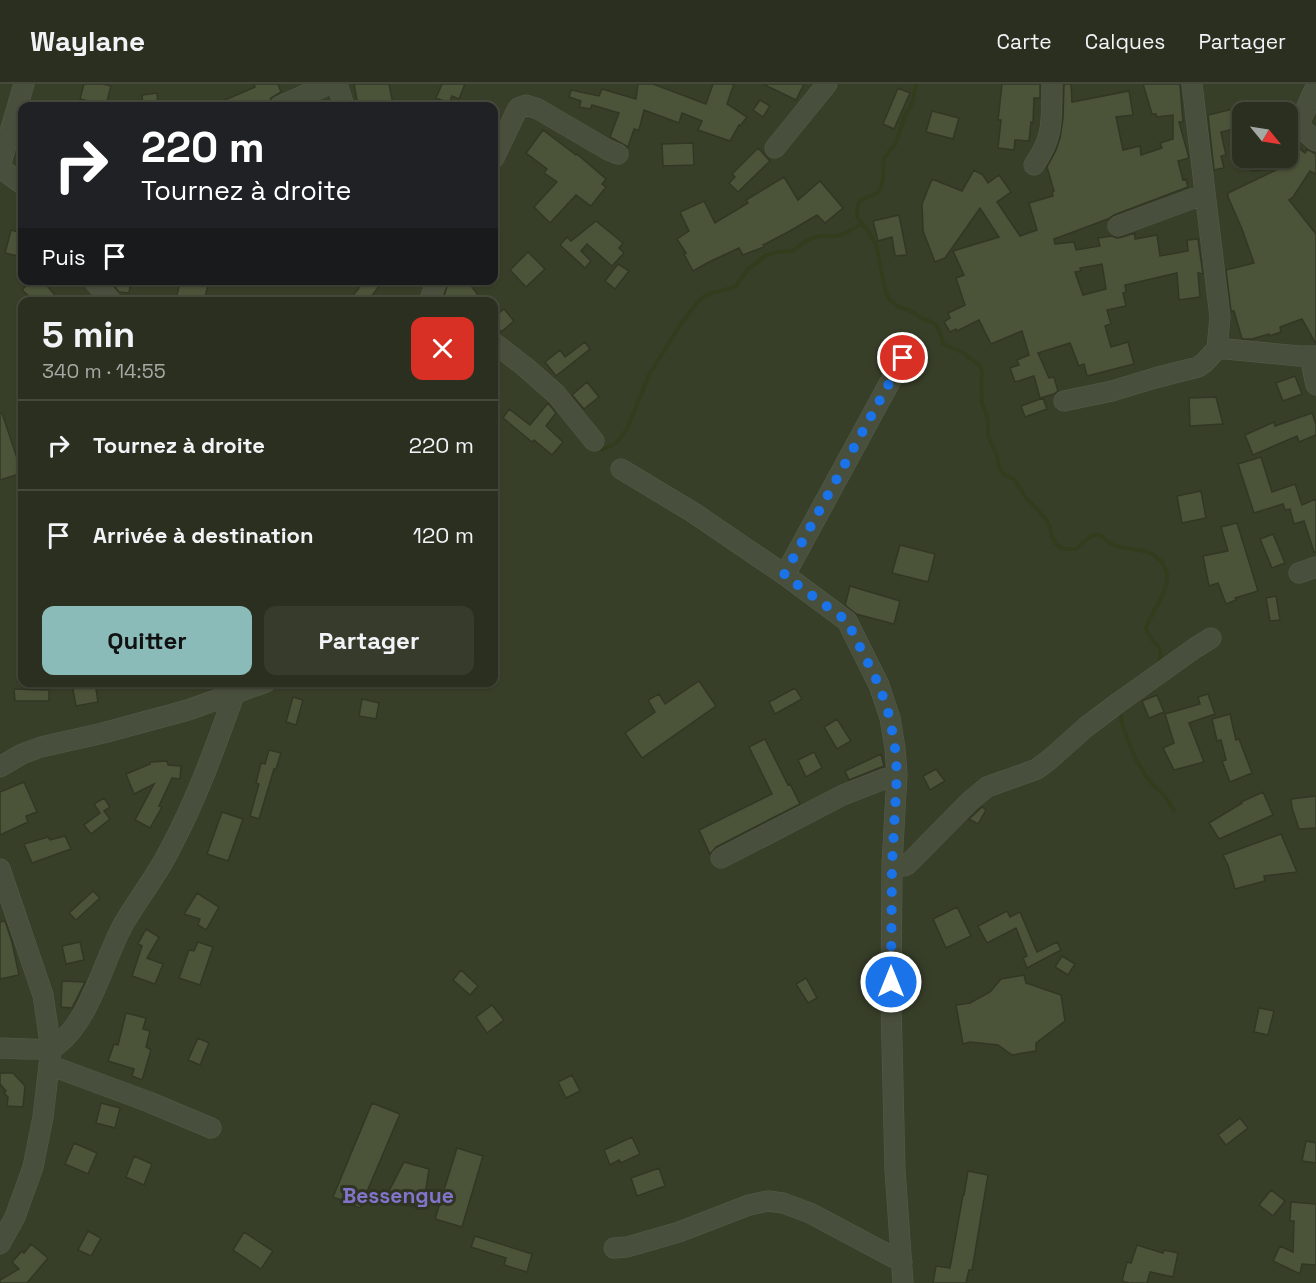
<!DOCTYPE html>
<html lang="fr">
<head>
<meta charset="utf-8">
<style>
	:root { --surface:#2a2f1f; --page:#363b2c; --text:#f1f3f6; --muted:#a5a9a4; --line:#464a3d; --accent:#8bbbb9 }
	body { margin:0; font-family:"Space Grotesk",sans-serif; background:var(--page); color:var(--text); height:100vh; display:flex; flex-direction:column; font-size:22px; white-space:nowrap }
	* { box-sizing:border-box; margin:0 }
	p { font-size:20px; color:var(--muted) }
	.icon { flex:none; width:33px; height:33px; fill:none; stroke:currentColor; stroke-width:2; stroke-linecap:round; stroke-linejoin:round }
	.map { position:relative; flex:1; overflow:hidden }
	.drawer { position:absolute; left:18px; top:213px; width:480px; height:390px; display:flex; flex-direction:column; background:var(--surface); border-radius:12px; box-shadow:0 2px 4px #0004,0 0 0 2px var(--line) }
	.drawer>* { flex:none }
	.banner { position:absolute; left:18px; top:18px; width:480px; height:183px; border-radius:12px; box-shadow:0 2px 4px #0004,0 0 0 2px var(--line); background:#202124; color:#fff; overflow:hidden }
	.needle { width:39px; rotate:120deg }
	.controls { position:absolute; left:1232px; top:18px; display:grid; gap:12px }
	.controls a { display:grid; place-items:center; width:66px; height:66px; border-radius:12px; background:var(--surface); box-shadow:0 2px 4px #0004,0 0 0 2px var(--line); font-size:30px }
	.pin { position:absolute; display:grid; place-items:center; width:51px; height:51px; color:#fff; margin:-26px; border:3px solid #fff; border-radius:50%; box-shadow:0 2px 6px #0007 }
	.me { position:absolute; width:66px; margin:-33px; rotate:0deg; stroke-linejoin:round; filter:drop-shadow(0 0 4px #0008) }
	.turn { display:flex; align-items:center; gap:21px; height:126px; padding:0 24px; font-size:27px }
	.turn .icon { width:78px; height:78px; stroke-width:2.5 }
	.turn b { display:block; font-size:42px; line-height:51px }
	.then { display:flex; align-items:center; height:57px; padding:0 24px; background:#0003; gap:12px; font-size:22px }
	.round { display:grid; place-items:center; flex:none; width:63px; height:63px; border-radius:12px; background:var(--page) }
	.head { display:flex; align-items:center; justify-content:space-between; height:102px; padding:0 24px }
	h1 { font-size:36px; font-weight:600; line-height:45px }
	.action { display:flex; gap:12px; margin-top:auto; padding:12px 24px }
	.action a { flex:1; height:69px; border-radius:12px; background:var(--accent); color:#111; font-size:24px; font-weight:600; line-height:69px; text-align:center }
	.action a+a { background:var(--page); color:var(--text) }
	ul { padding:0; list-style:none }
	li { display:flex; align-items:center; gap:18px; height:90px; padding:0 24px; border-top:2px solid var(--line) }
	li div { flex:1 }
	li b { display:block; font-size:22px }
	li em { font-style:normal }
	header { display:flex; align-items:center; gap:36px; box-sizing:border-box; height:84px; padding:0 30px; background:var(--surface); border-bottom:2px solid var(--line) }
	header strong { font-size:28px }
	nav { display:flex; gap:33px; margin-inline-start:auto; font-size:21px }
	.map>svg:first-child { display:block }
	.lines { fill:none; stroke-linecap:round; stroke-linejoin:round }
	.stream { stroke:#323d1d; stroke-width:4 }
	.building { fill:#4b5339; stroke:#313724; stroke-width:1.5; fill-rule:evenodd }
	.minor-casing { stroke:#555c4a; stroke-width:21 }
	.minor { stroke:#494f3d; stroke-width:20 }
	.route { stroke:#1a73e8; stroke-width:10; stroke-dasharray:0 18 }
	.labels { text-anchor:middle; stroke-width:6; stroke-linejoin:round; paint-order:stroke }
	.quarter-label { font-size:21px; font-weight:bold; fill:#8273cb; stroke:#2f3522 }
</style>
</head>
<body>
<header>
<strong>Waylane</strong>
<nav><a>Carte</a><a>Calques</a><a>Partager</a></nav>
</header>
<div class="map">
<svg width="1316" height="1199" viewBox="0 0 1316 1199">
	<rect width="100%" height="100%" fill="#383f29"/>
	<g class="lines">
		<path class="stream" d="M916,0L913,17L904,34L896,59L884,74L883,95L881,103L877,109L861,116L858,121L857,133L868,147L876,161L886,209L889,215L897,222L911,227L923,235L929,237L936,241L940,248L943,260L962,268L980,282L982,288L981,299L982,319L988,335V352L997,371L999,384L1004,390L1015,396L1026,414L1046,435L1050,443L1052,453L1056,460L1063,465H1076C1082,461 1087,453 1094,451C1103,448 1106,459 1113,461C1131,468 1150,461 1163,480C1166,485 1167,488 1167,493C1167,511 1151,528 1146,544C1149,561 1166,557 1159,580
			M602,366L616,359L627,345L649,291L680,241L699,216L711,209L732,204L736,202L748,185L765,172L776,168L792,167L809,155L819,152H836L843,150L862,140
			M1120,625C1121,648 1138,683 1152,700C1156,704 1160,706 1163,710C1167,715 1170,721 1174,726"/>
	</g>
	<path class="building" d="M84,0H103L111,2L106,21L80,15Z
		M254,0H278L281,8L271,14L269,19L261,22H211L255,3Z
		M354,0H389L393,20L380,22H358Z
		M442,0H465L459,15L452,12L449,19L436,14Z
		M638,0H653L706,20L713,0H734L727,20L747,33L740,42L739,41L730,57L698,46L702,37L682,29L679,39L644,26L639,46L634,45L628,63L610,53L619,29L592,21L590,25L579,23L581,17L569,13L571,6L599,12L602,5L636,15Z
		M763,0H804L796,16Z
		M1002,0H1040V14H1034L1033,39L1031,38L1029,57L1015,56L1014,66L998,64L1001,36H998Z
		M1064,0H1071L1072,18L1129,7L1133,31L1116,33L1123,66L1140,62L1141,71L1162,64L1160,59L1173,55V31L1157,33L1156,30H1152L1143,0H1180L1183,38H1179L1189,74L1178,77L1183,96L1186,95L1188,103L1114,131L1108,135L1054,155L1055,160L1074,158L1076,166L1100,162L1098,154L1112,152L1117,154L1122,153L1135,149V155L1157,151L1160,172L1188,167L1187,156L1198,155L1203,190L1198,189L1200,213L1179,216L1177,189L1125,201L1126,208L1123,209L1126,222L1107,226L1111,240L1105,242L1111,263L1128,258L1134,280L1087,292L1084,280L1079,282L1070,259L1038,269L1049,294L1054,293L1058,307L1054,310L1040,314L1034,292L1015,298L1010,284L1019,281L1017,276L1029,271L1022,247L991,260L979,236L957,247L956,245L950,248L944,238L950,234L948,229L965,221L956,194L964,191L953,167L999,153L980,124L945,174L935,178L923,147L922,120L932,95L962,107L974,86L983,91L988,99L999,91L1011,108L997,118L1020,152L1037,146L1029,119L1053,112L1052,108L1054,107L1047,83L1056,66L1060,54L1063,34ZM1102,180L1106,205L1083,211L1075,188L1081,187L1080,184Z
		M898,4L910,9L894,45L883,40Z
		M157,9L158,22H143L142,11Z
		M760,16L770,22L763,33L753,26Z
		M1237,24L1242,27V43L1221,48L1226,71L1221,72L1224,84L1214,86L1208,31Z
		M932,27L959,34L953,55L926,48Z
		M543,46L576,71L577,70L606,95L602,100L606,103L591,122L576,111L550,139L534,123L557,98L544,89L547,85L526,69Z
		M1287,54L1305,69L1307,65L1316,70V90L1310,87L1293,113L1289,116L1316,150V260L1302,235L1280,243L1281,248L1269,252V250L1252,255H1242L1234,227H1231L1226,186L1254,179L1242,145L1228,113V109L1278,85L1251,87L1248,79L1258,74H1291L1287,71Z
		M693,59L694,81L663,82L662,60Z
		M758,64L770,77L738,108L729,99L735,93L732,90Z
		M784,93L798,116L820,97L843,124L825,139L817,131L790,147L763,161L764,163L743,171L739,164L709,178L693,187L684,170L686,169L677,155L689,147L680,128L704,117L715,139L748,119L746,116Z
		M899,131L907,171L895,172L892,153L878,157L873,137Z
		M596,137L623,159L619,164L624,169L612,182L587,160L581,167L591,177L585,184L560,161L567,153L571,157Z
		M11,146L22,149V173L5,169Z
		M528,168L545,185L526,203L510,186Z
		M618,180L629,187L615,205L605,197Z
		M31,196H42L61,218H36L22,206Z
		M110,196H131L129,209L119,208Z
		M181,196H209L204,218H191L176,214Z
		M365,196H384L367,218H348Z
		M449,196H467L483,218H462L458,212L452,218H449L444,212Z
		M504,225L514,237L501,248L494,238V233Z
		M585,258L590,265L556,292L545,278L560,266L565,273Z
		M1295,292L1302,310L1283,317L1276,299Z
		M587,298L599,313L584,325L572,311Z
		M1216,313L1223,340L1190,342L1189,314Z
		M1043,314L1047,325L1025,333L1021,322Z
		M548,319L556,329L546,342L563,358L552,371L534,356L532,358L503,334L509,325L530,341Z
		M0,329H2L22,389L0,396Z
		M1312,329L1316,340V351L1299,358L1297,352L1253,371L1245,351L1274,338L1275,342Z
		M1261,373L1272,408L1295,400L1302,421L1316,415V468H1314L1304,437L1294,440L1290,425L1285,426L1283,420L1254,429L1238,380Z
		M1201,407L1206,434L1182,439L1177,412Z
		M1237,439L1258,507L1235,514L1236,516L1226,520L1218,499L1209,502L1203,472L1228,467L1221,443Z
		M1273,450L1285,479L1272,484L1260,455Z
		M900,461L935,470L928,498L892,489Z
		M850,502L900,517L894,540L856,530L845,521Z
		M1276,512L1280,536L1270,537L1266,514Z
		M699,597L716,622L642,674L625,649L655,628L648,616L659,610L665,620Z
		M83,598H95L98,618L76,622L72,600Z
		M795,604L802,615L775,630L769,618Z
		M14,605L49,606V617H15Z
		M1208,610L1215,630L1189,639L1204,678L1174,686L1163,664L1174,659L1165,630L1200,620L1198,613Z
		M1157,611L1164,628L1149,634L1142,617Z
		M293,613L303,616L296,641L286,638Z
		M362,615L379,619L376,635L359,632Z
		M1230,630L1236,656L1239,655L1252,689L1230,698L1222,677L1226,676L1221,656L1217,657L1212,635Z
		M837,635L851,657L837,665L824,643Z
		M765,655L788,701L790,700L800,720L716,763L710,770L699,746L772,710L749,663Z
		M269,666L281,669L276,685H274L259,735L250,732L259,700L256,699L261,679L265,680Z
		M814,668L822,684L806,693L798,676Z
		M881,670L884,682L849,696L845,687Z
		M167,677L168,681L181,682L180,695L172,694L159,722L162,723L150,744L135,736L154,700L134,710L126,690L150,680V678Z
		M936,685L945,697L930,706L923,692Z
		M24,698L37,728L26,732L28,738L0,751V708Z
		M1263,708L1273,731L1219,755L1209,739L1242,719L1241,718Z
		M1316,712V744L1299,745L1292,724L1291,715Z
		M104,714L110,723L104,727L110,735L91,750L84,741L100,729L94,720Z
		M982,723L986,726L978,740L969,735Z
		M222,728L243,735L228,777L207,770Z
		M1281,750L1297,788L1264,792L1265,797L1235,805L1228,781L1223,771Z
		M65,752L71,765L32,779L24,760L48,753L50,756Z
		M93,807L100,814L76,836L69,829Z
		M197,809L219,823L206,846L198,841L200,835L184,830Z
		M957,823L971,852L946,864L933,835Z
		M1007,827L1010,833L1020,828L1037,868L1057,858L1061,866L1027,884L1023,874L1027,872L1016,844L987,859L978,842Z
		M5,837L12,858L19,891L0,895V838Z
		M146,845L159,853L147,874L163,880L155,900L132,892L142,862L138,860Z
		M80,858L84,876L66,880L62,862Z
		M198,858L213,863L200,901L179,894L189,866L194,867Z
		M1062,872L1075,880L1068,891L1055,883Z
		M461,886L478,902L470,911L453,896Z
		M1024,891L1026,899L1061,911L1065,937L1036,959V967L1012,971L998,961L970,958L963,960L956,921L970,919L990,908L1001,895Z
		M806,894L817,914L808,919L796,900Z
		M62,897L85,898L72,924L61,923Z
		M492,921L504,936L487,949L476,933Z
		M1259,924L1274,927L1268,951L1254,948Z
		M126,929L146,934L143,945L150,947L146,963L151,966L142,996L132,992L134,985L108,977L114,960L118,961Z
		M198,954L209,959L200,981L188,976Z
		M0,989H13L25,1002L23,1023L7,1022L8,1013L4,1009L6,1007L0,1000Z
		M572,991L580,1007L566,1014L558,998Z
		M101,1019L120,1024L115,1044L96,1039Z
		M372,1019L400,1030L360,1124L333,1113Z
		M1240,1034L1248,1044L1226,1061L1218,1051Z
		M632,1053L640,1070L621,1079L619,1076L610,1081L604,1066Z
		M1306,1057L1316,1059V1079L1302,1077Z
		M74,1059L97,1069L88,1090L65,1080Z
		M457,1064L483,1072L462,1143L435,1135Z
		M134,1072L152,1080L144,1101L126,1093Z
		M404,1078L429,1085L423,1124L401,1121L389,1107Z
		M659,1084L665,1102L637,1112L631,1094Z
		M968,1087L988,1091L972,1186H969L966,1199H933L936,1182L950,1184L963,1111H964Z
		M1271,1106L1285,1117L1273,1132L1259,1121Z
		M1291,1118L1316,1120V1181L1302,1180L1300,1190L1273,1177L1280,1162L1293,1168L1294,1137H1290Z
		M88,1147L101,1154L91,1172L78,1166Z
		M244,1148L273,1167L261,1185L233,1166Z
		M475,1152L532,1170L527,1188L504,1181L506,1174L471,1163Z
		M31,1160L48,1174L27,1199H0V1196L19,1185L12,1178L22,1167L24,1169Z
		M1137,1161L1163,1169L1164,1166L1178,1169L1173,1193L1150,1188L1147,1199H1129L1122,1197L1127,1178L1131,1179Z"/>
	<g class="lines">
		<defs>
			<path id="minor" d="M337,0L344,22
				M1316,2L1300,38L1301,44L1316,57
				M280,22L330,0
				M775,64L827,0
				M494,74L518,24L526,21L538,25L608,66L618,70
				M1034,81C1055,51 1051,35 1052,0
				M0,82L24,0
				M0,84L22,100
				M1118,142L1205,110
				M93,196L112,218
				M429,218L437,196
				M494,259L524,282L556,310L594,357
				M1217,265H1226L1299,272H1316
				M1310,273L1316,301
				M1064,317L1112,307L1155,294L1198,283L1204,279L1217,265L1220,233L1192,0
				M621,385L694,429L785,491L847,537L879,601L890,634L895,664L897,690L892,781L891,919L895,1086L903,1199
				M1299,489L1316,483
				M785,491L903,274
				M0,683L22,670L41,663L103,649L188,626L266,598
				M721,774L843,711L897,690
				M892,781L904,782L908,780L970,717L987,703L1037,685L1049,676L1086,643L1118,619L1195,564L1211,554
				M0,785L43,911L51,965L43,1033L33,1083L15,1133L0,1160
				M0,964C11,964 47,967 54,963C90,939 103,877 123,841C137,816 156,793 169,767C196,717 215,664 234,611
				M49,981L149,1018L211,1044
				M614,1164L627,1163L679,1148L749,1121L768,1117L783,1119L810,1129L902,1178"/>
		</defs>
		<use href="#minor" class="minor-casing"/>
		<use href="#minor" class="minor"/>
	</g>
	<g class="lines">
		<path class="route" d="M891,898L892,781L897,690L895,664L890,634L879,601L847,537L784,491L903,274"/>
	</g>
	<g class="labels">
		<g class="quarter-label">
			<text x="398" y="1119">Bessengue</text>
		</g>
	</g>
</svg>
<div class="controls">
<a><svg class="needle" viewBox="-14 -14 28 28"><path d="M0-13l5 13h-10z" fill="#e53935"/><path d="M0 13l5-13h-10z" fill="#a5a9a4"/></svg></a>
</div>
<div class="pin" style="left:903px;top:274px;background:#d93025"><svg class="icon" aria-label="arrive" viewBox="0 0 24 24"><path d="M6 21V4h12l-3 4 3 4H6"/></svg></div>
<svg class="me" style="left:891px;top:898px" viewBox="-20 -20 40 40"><circle r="17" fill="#1a73e8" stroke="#fff" stroke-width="3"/><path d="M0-11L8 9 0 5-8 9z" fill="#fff"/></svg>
<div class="banner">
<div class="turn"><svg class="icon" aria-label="right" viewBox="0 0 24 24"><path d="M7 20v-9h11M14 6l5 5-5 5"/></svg><div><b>220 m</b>Tournez à droite</div></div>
<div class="then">Puis<svg class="icon" aria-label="arrive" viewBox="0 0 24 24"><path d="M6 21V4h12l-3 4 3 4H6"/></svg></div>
</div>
<section class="drawer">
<div class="head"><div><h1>5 min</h1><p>340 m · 14:55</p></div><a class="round" style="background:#d93025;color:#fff"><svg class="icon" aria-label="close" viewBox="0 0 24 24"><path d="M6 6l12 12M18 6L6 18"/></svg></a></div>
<ul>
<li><svg class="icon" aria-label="right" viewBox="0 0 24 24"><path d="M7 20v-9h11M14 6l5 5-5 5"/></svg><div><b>Tournez à droite</b></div><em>220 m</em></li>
<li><svg class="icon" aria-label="arrive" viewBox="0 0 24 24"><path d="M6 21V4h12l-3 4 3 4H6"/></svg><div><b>Arrivée à destination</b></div><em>120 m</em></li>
</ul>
<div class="action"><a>Quitter</a><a>Partager</a></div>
</section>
</div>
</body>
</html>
